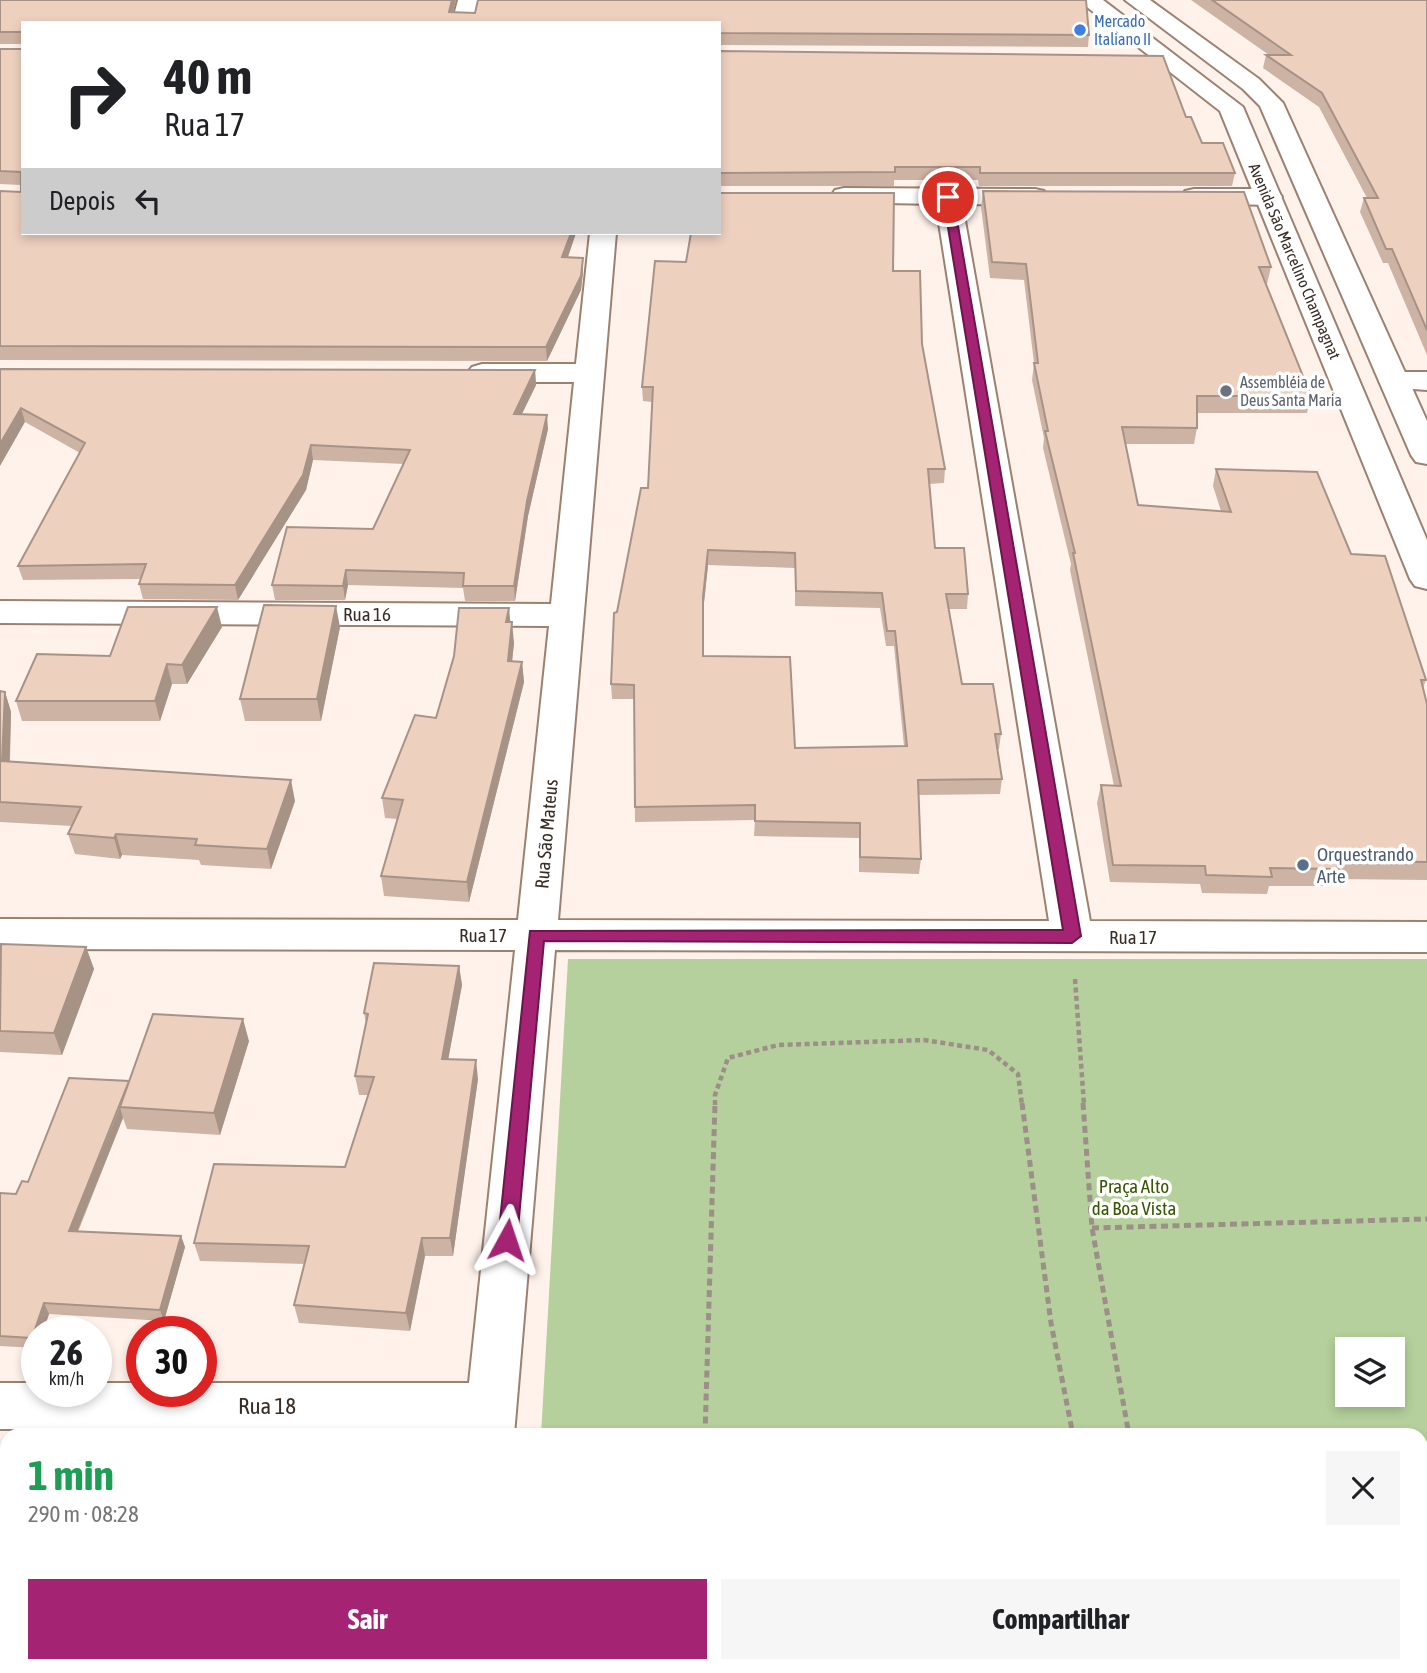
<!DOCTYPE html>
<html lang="pt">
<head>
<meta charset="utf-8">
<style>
	:root { --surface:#fff; --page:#f6f6f6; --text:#202124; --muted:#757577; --accent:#a42373 }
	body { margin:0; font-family:"Asap Condensed",sans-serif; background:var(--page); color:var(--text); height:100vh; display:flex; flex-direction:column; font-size:26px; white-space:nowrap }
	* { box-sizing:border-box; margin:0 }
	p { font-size:23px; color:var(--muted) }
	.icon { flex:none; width:38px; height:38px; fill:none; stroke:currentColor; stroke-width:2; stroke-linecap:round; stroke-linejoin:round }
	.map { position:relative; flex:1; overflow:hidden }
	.drawer { position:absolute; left:0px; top:1428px; width:1428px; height:245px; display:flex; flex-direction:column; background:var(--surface); border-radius:21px 21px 0 0; box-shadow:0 4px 10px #0003 }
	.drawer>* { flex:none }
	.top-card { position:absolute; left:21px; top:21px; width:700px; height:214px; border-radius:0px; box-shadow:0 4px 10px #0003; background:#fff; color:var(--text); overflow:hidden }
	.fabs { position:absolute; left:1335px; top:1337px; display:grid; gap:14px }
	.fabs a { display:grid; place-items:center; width:70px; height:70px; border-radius:0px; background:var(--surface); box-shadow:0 4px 10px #0003; font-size:35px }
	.speed { position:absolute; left:21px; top:1316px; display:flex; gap:14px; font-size:35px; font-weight:700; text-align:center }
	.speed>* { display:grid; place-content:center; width:91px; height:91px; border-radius:50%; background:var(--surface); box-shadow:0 4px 10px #0003; line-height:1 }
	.speed small { font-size:18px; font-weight:400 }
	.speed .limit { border:10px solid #d22; background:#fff; color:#111 }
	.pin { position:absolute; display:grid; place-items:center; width:60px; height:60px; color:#fff; margin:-30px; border:4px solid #fff; border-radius:50%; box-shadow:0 2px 7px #0007 }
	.me { position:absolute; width:77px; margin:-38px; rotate:5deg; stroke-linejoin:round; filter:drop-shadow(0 0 5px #0008) }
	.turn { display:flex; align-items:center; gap:24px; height:147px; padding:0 28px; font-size:32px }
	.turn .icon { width:91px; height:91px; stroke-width:2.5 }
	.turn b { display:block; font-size:49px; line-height:60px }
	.then { display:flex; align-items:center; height:66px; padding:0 28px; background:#0003; gap:14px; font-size:26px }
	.round { display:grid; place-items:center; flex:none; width:74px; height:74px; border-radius:0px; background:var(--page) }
	.head { display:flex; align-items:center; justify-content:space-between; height:119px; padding:0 28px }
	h1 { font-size:42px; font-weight:700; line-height:52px; color:#1e9e55 }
	.cta { display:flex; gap:14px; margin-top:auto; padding:14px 28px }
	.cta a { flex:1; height:80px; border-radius:0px; background:var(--accent); color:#fff; font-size:28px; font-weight:700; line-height:80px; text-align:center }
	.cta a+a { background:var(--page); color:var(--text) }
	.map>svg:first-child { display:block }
	.green { fill:#b5d09c; fill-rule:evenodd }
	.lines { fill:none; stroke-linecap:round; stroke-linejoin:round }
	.street-casing { stroke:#9c8171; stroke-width:4 }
	.secondary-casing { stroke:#9c8171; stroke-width:4 }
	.path-far1 { stroke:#9b8f88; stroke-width:4.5; stroke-dasharray:5 3.5; stroke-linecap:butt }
	.path { stroke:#9b8f88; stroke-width:5; stroke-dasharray:7 4.5; stroke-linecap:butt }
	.street { fill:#fff; fill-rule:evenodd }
	.secondary { fill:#fff; fill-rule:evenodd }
	.wall { fill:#cdb3a4; fill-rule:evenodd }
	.shaded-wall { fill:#a79286 }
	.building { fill:#eed0bf; stroke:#a79286; stroke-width:2; fill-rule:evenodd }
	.route { fill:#a42373; stroke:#6b174b; stroke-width:2 }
	.shop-dot { fill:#3f7fe0; stroke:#fff; stroke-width:2.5 }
	.worship-dot { fill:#6b7280; stroke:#fff; stroke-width:2.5 }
	.service-dot { fill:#5c6f8a; stroke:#fff; stroke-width:2.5 }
	.labels { text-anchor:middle; stroke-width:7; stroke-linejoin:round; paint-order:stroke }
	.far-shop-label { font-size:16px; fill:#366cbe; stroke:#fff; text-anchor:start }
	.far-street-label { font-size:16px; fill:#382d26; stroke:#fff }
	.far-worship-label { font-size:16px; fill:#5b616d; stroke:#fff; text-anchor:start }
	.street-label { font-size:19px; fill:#382d26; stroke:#fff }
	.service-label { font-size:19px; fill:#4e5e75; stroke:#fff; text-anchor:start }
	.park-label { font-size:19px; fill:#365600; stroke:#fff }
	.near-street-label { font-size:23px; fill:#382d26; stroke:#fff }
</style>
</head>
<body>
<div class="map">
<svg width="1427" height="1673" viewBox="0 0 1427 1673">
	<rect width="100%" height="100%" fill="#fff2eb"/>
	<path class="green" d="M568,959H1427V1496H1421V1435H541ZM1348,1349H1393V1395H1348Z
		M528,1666H1194L1195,1673H527Z"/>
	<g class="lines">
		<defs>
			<path id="street" d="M458,0H480L474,23H452Z
				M844,188L1035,189L1044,191L1048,197L1044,203L1035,205L962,204L1090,921L1427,922V952L555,950L514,1435H464L465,1429H0V1383H37V1391H96V1383H142V1391H201V1383H469L515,950L0,949V919L518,920L549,626L0,623V601L551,604L574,382H482L472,379L467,373L472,367L482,364H576L590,233H616L558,920L1049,921L936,204L835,202L831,196L835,190Z
				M1194,189H1269L1278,191L1282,197L1278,203L1269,205L1185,203L1181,197L1185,191Z
				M1394,372H1427V390L1384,387L1379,381L1384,375Z
				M441,1666H495L494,1673H440Z"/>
			<path id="secondary" d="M1078,0H1103L1243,107L1427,540V589L1415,586L1410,579L1220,111Z
				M1125,0H1150L1259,79L1283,103L1427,421V464L1416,462L1411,455L1260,106L1243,89Z"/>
		</defs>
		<use href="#street" class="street-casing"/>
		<use href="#secondary" class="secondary-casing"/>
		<path class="path-far1" d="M1075,979L1084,1105
			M715,1105V1095L728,1058L778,1045L924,1040L988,1050L1018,1074L1022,1105"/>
		<path class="path" d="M1022,1103L1051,1323L1073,1435
			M1083,1103L1092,1228L1129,1435
			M1092,1228L1427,1219
			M705,1435L715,1103
			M686,1673L687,1666
			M1119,1673L1121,1666"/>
		<use href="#street" class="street"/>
		<use href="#secondary" class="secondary"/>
	</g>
	<path class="wall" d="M0,0H456L453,12L1089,35L1088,47L719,45V23L23,233H576L568,257L583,258V272L581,290L547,361L0,360V191L21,192V185L0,184V49H22V44H0Z
		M1191,0H1427V355L1388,263H1383L1360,212L1364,198H1367L1319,107L1263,68L1266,55H1269Z
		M719,51L1186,117L1202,143L1235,173L1232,186H979L978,180H894V186H719Z
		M983,191L1271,267L1267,284H1266L1311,396L1307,413H1197V428L1194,444H1125L1138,505L1221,511L1213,486L1216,469L1351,554L1426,680L1423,688L1427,704V880L1335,879L1333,886H1269L1267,894L1202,893L1200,884L1110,882L1097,803L1101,785L1114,786L1070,570L1071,564L1043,448L1044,438L1032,380L1034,363L1024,280L990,278L981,207Z
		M686,262L893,271L922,344L945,469L944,483L929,484L935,548L968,594L967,609H949L962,684L1001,734L999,749H997L1002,779L1000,794L919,795L921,859L919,874L859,872V838L754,836L755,820L635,822L634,699H612L611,684L617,612L648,488L652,402L643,401L642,387ZM708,565L795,568V606L880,608L886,646H894L904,746L795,748L703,656V612Z
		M0,369L535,370L536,385L522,414L548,429L528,516L515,601H465L463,588L348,585L345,600H275L272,585L373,529L404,464L313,460L306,490L238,600L143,599L139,584L141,579L23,580L18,566L80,453L25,422Z
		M510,622L514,643L512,661L522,662L524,682L469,902L384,896L381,876L397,819L385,818L382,798L436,718Z
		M222,627L187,684H172L160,721H22L16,701L110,656Z
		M340,627L321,721H245L240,699Z
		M0,691L5,692L11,712L10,761L295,801L271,869L201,865L199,860L122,855L120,859L75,854L68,834L72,826L0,822Z
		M0,946L86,947L94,969L62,1055L0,1052Z
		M459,966L462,985L448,1059L478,1079L453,1256H425L410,1331L299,1323L294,1305L305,1264L200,1261L194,1243L345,1167L368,1095H359L355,1076L366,1024L364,1013Z
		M249,1041L220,1135L127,1129L123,1118L78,1232L181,1236L185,1247L164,1321L49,1314L37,1348L0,1346V1193L16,1194L129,1081Z"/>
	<path class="shaded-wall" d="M452,0H456L450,23L449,12Z
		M571,233H576L563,271L562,257Z
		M583,258V272L581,290L547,361L546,347Z
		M535,370L536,385L515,428L514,414Z
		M21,408L25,422L0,466V444Z
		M547,415L548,429L528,516L515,601L514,586L527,501Z
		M311,445L313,460L306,490L238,600L235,585Z
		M708,550V565L703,612V597Z
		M346,570L348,585L345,600L343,586Z
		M336,606L340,627L321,721L317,699Z
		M217,607L222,627L187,684L182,665Z
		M509,608L511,628L506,622Z
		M512,622L514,643L510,681L508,661Z
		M522,662L524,682L469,902L467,882Z
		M167,664L172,684L160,721L155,701Z
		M5,692L11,712L9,782L2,761Z
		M291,780L295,801L271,869L267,849Z
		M116,834L122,855L120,859L114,838Z
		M86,947L94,969L62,1055L54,1033Z
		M459,966L462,985L445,1077L442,1059Z
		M243,1019L249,1041L220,1135L214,1113Z
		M476,1060L478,1079L453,1256L450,1238Z
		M120,1107L123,1118L73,1242L69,1231Z
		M181,1236L185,1247L164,1321L160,1310Z
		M422,1238L425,1256L410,1331L406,1313Z
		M44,1303L49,1314L43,1332H37V1348L32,1338Z
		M79,1666H91L89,1673H77Z
		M420,1666H426L424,1673H418Z"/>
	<path class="building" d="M0,0H452L449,12L475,13L478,0H1086L1089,35L719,33V23H23V233H571L562,257L583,258L581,276L546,347L0,346V191L21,192V172L0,171V49H22V32H0Z
		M1212,0H1427V330L1392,249H1386L1364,198H1378L1322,93L1266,55H1291Z
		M719,51L1163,56L1186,117H1191L1202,143H1223L1235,173H980V167H895V172L719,173Z
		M983,191L1244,192L1271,267H1259L1311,396H1197V428L1122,427L1138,505L1231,512L1216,469L1317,472L1351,554L1385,556L1426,680H1421L1427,704V862L1336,861L1338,869L1270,868L1272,877L1206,875L1205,866L1113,865L1101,785L1121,786L1073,553H1075L1045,431H1048L1034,363H1038L1026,264L992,262Z
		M719,193H894L893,271H920L922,344L945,469H928L935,548H964L968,594H946L962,684H993L1001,734H995L1002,779L918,780L921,859L860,857V823L755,821V805L635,807L634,685L611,684L614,613L617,612L641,488H648L653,387H642L655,261L686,262L691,233H719ZM708,550L795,553L796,591L882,593L887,631H895L907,746L795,748L790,657L703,656V597Z
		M0,369L535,370L514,414L547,415L527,501L514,586H463L464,573L346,570L343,586L272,585L287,527L373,529L410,450L311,445L303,475L235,585L139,584L146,564L18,566L85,443L21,408L0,444Z
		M264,605L336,606L317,699H240Z
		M128,607H217L182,665L167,664L155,701H16L37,654L110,656Z
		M459,608H509L506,622H512L508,661L522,662L467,882L381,876L403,800L382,798L415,715L436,718L454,656Z
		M0,691L5,692L2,761L291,780L267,849L195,845L197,839L116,834L114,838L68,834L81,807L0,802Z
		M1,944L86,947L54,1033L0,1031Z
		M374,963L459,966L442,1059L476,1060L450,1238H422L406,1313L294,1305L309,1246L194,1243L214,1164L345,1167L374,1077L355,1076L368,1014L364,1013Z
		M153,1014L243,1019L214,1113L120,1107Z
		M69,1078L129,1081L69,1231L181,1236L160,1310L44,1303L32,1338L0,1336V1193L16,1194L22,1181L28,1182Z
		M0,1475H7V1666H79L77,1673H0V1643L3,1635H0Z
		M248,1666H420L418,1673H246Z"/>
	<path class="route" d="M948,193L953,197L1081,936L1072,943L544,941L517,1240L514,1246L507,1248L501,1246L498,1240L530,931L1063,930L943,197Z"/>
	<circle class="shop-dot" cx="1080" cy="30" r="7"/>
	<circle class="worship-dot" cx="1226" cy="391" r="7"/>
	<circle class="service-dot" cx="1303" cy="865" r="7"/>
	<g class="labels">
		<g class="far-shop-label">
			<text x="1094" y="27">Mercado<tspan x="1094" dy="18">Italiano II</tspan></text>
		</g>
		<g class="far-street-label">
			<text transform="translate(1295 261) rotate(67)" y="6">Avenida São Marcelino Champagnat</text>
		</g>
		<g class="far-worship-label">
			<text x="1240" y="388">Assembléia de<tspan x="1240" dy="18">Deus Santa Maria</tspan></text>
		</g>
		<g class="street-label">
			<text x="367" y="621">Rua 16</text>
			<text transform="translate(546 834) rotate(-85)" y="7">Rua São Mateus</text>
			<text x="483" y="942">Rua 17</text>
			<text x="1133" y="944">Rua 17</text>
		</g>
		<g class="service-label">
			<text x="1317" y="861">Orquestrando<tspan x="1317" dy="22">Arte</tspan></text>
		</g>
		<g class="park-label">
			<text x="1134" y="1193">Praça Alto<tspan x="1134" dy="22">da Boa Vista</tspan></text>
		</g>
		<g class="near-street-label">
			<text x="267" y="1414">Rua 18</text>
		</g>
	</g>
</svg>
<div class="fabs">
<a><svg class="icon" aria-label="layers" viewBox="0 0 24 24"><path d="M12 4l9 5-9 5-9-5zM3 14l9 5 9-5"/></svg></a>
</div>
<div class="speed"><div>26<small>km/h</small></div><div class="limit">30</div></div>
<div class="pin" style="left:948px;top:197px;background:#d93025"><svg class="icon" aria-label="arrive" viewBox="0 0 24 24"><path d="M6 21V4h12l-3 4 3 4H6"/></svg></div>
<svg class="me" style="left:507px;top:1240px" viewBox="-20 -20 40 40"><path d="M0-17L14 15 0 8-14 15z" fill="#a42373" stroke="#fff" stroke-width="4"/></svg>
<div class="top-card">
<div class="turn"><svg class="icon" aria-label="right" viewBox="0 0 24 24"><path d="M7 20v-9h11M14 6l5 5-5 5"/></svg><div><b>40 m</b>Rua 17</div></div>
<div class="then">Depois<svg class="icon" aria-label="left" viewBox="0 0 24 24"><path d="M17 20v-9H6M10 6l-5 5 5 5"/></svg></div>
</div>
<section class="drawer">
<div class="head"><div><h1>1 min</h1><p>290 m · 08:28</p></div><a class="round"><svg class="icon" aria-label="close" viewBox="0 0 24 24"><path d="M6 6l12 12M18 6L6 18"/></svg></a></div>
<div class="cta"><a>Sair</a><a>Compartilhar</a></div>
</section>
</div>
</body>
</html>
